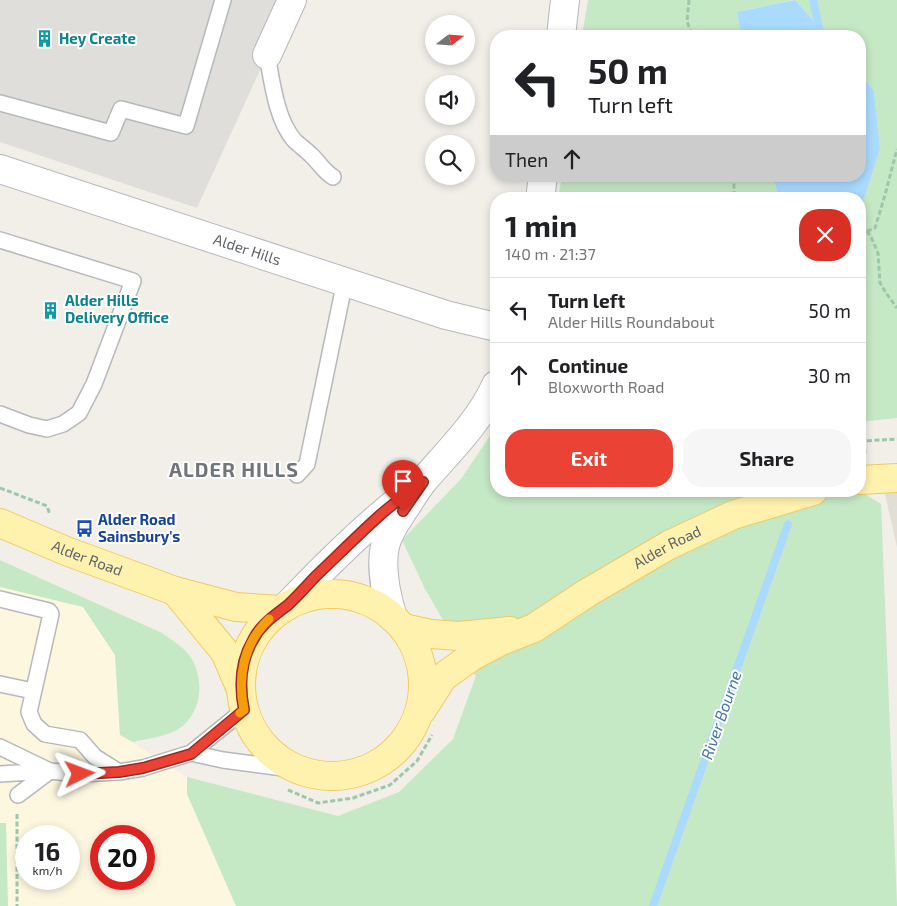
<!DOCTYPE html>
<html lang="en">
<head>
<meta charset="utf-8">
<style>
	:root { --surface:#fff; --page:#f6f6f6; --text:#202124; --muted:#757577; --line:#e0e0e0; --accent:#ea4335 }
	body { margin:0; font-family:"Exo 2",sans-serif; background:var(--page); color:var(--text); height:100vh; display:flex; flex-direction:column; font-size:19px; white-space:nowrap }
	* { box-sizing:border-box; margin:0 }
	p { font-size:16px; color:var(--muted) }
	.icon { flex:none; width:28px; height:28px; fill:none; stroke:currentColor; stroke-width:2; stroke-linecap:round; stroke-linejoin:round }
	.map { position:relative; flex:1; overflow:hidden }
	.sheet { position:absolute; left:490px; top:192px; width:376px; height:305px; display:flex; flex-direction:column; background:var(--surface); border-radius:20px; box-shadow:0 2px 8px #0003 }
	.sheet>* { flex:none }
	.hud { position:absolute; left:490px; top:30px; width:376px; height:152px; border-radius:20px; box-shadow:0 2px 8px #0003; background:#fff; color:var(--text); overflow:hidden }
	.needle { width:32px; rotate:73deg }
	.fabs { position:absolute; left:425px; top:15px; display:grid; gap:10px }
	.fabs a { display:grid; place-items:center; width:50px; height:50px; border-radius:50%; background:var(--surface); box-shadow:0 2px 8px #0003; font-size:25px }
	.speed { position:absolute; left:15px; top:825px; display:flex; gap:10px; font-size:25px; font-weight:700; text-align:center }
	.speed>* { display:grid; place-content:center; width:65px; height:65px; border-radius:50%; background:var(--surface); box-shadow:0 2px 8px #0003; line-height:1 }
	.speed small { font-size:12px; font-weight:400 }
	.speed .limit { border:8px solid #d22; background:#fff; color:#111 }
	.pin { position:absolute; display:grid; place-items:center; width:42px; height:42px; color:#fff; margin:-51px -21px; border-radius:50% 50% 50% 0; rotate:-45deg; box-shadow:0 0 5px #0007 }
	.pin .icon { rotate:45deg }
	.me { position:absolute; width:55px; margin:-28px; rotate:87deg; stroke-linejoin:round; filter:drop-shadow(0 0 4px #0008) }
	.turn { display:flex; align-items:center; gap:18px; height:105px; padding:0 15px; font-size:22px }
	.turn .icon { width:65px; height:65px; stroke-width:2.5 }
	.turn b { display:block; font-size:35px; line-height:42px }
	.then { display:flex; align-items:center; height:48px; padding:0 15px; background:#0003; gap:10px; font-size:19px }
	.round { display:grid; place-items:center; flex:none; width:52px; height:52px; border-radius:20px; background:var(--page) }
	.headline { display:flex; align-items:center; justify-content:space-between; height:85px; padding:0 15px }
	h1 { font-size:30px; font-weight:700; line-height:38px }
	.cta { display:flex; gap:10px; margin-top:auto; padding:10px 15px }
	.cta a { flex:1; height:58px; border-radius:20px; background:var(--accent); color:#fff; font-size:20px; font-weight:700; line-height:58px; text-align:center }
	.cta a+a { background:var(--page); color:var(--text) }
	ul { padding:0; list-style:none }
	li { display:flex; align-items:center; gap:15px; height:65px; padding:0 15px; border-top:1px solid var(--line) }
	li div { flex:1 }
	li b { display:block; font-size:19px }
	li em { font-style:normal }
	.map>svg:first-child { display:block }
	.commercial { fill:#fef7e0; fill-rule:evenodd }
	.industrial { fill:#e0deda }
	.education { fill:#e1ded6 }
	.green { fill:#c5e8c5 }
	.water { fill:#aadaff }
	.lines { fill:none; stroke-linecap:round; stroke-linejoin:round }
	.stream { stroke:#aadaff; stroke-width:8 }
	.service-casing { stroke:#b5b8bc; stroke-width:18 }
	.minor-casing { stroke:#b5b8bc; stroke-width:30 }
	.primary-casing { stroke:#f2c960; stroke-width:30 }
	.path { stroke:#9cc7a9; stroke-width:3; stroke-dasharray:5 2.5; stroke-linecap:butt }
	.service { stroke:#fff; stroke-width:15 }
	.minor { stroke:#fff; stroke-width:28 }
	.primary { stroke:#fff2af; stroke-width:28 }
	.route-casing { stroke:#982c22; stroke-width:12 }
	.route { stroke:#ea4335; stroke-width:9 }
	.slow { stroke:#f59e0b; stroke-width:9 }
	.labels { text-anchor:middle; stroke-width:4; stroke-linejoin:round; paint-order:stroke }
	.culture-label { font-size:15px; font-weight:bold; fill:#0d838f; stroke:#fff; text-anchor:start }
	.street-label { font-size:15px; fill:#5f6368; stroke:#fff }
	.transit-label { font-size:15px; font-weight:bold; fill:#164399; stroke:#fff; text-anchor:start }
	.water-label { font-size:16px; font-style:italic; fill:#4174aa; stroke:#fff }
	.district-label { font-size:20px; font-weight:bold; letter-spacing:1px; fill:#70757a; stroke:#fff }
</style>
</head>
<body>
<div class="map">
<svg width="897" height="906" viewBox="0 0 897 906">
	<rect width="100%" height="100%" fill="#f1efe8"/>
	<path class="commercial" d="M0,560L74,593L115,655L120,735L187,777V794L236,906H0ZM26,836H69V879H26ZM101,836H144V879H101Z"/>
	<path class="industrial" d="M0,0H292L197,208L0,142Z"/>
	<path class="education" d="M897,488V547L884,490Z"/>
	<path class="green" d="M588,0H793L737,12L741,36H582Z
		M795,0H897V418L860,422V209L880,149L874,91L860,74V36H827Z
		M562,176H773L779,199H558Z
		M496,427V491H860L881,504L897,906H236L187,794V777L338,816L399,792L453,739L476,676L425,589L402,540L461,479Z
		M0,560L162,633C173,641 186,648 193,661C205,685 200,716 177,730C167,736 145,739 133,742L120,735L115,655L83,607L0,587Z
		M0,823H6L8,906H0Z"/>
	<path class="water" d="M795,0L827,36H741L737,12Z
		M860,74L874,91L880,149L861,208L860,209V199H779L773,176H860Z"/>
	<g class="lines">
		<path class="stream" d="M813,0L821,36
			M653,906L788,524"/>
		<defs>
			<path id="service" d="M267,55C272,81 276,119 294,140C299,145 306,150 311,155C319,162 323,171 333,177
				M0,103L111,133L121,109L186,126L223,0
				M0,240L133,281L94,384L79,413L63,424L47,429L29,425L0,414
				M297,475L307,464L345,281
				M0,599L49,611L51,614L29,712L34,724L45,734L80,740L95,757L119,772
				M0,684L33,691
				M0,747L50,771
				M191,753L223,760L298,770
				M0,774L48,771
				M18,795L50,771L79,774L119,772L143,768L191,753L244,710"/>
			<g id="minor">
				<path d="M561,36L565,0"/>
				<path d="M267,55L292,0"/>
				<path id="s1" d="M0,169L446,315L496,327"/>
				<path d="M540,199L543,176"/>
				<path d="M287,606C324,567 362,529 404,496"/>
				<path d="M393,618C386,595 380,569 385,546C388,532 397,520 405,508C411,499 417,488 424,480C450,450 480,421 496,385"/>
			</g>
			<g id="primary">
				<path d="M860,480L897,478"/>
				<path id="s2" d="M0,523L66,551L175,591L236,607L281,610"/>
				<path d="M175,591L225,652L240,687"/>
				<circle cx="332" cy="685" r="91"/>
				<path d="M403,628L431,634L459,636L510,631"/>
				<path id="s3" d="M422,710L443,677L471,657L501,641L534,628L587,593L669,545L733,515L813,491"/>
			</g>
		</defs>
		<use href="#service" class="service-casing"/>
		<use href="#minor" class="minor-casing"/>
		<use href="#primary" class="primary-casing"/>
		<path class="path" d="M689,0L687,21L692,36
			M734,176V199
			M867,231L872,239L878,253L880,283L886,293L897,308
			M860,234L875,228L885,195L897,149
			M865,453L864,441L897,439
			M0,488L47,506L50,515
			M288,790L318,803L353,798L390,785L417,761L432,735
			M17,814V906"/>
		<use href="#service" class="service"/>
		<use href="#minor" class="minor"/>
		<use href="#primary" class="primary"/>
	</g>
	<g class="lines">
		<defs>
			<path id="route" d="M80,774L119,772L143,768L191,754L244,710C239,685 240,662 253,640C261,624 274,616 288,605C298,596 307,585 317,575C337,556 357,536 378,517C392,504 408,493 423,482L403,511"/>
		</defs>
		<use href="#route" class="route-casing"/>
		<use href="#route" class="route"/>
		<path class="slow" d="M240,713L244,710C237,676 244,643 269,619"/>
	</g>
	<defs>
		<symbol id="building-bare" viewBox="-9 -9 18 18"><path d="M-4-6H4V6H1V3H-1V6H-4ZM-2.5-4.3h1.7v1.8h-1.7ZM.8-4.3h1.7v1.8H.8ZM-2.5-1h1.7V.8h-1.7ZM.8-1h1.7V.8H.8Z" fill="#0f9aa8" stroke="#fff" stroke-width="2.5" paint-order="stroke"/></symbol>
		<symbol id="bus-bare" viewBox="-9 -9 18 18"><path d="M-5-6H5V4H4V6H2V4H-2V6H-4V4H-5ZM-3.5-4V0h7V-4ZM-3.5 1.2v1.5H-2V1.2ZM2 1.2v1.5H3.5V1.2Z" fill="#1a4fb4" stroke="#fff" stroke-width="2.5" paint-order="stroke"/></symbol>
	</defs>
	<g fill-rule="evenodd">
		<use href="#building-bare" x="32" y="26" width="25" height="25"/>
		<use href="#building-bare" x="38" y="298" width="25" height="25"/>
		<use href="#bus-bare" x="72" y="516" width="25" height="25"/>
	</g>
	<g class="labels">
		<g class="culture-label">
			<text x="59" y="44">Hey Create</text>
			<text x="65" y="306">Alder Hills<tspan x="65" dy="17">Delivery Office</tspan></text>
		</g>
		<g class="street-label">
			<text dy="5" stroke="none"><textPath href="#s1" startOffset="260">Alder Hills</textPath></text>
			<text dy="5" stroke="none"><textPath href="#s3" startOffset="299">Alder Road</textPath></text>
			<text dy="5" stroke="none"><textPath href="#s2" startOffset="94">Alder Road</textPath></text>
		</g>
		<g class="transit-label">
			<text x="98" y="525">Alder Road<tspan x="98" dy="17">Sainsbury's</tspan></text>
		</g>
		<g class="water-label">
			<text transform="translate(721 715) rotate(-71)" y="6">River Bourne</text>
		</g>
		<g class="district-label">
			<text x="234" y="477">ALDER HILLS</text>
		</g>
	</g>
</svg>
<div class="fabs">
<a><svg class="needle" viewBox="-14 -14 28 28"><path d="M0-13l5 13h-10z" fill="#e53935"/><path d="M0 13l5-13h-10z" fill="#757577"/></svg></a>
<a><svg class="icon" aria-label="sound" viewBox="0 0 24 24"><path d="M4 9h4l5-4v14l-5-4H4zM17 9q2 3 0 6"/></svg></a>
<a><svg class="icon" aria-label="search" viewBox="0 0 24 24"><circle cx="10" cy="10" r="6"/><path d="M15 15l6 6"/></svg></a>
</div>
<div class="speed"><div>16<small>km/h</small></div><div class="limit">20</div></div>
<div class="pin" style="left:403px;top:511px;background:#d93025"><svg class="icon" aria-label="arrive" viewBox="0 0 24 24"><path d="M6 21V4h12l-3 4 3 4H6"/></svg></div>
<svg class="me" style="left:80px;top:774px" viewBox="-20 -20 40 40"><path d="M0-17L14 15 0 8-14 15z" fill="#ea4335" stroke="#fff" stroke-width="4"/></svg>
<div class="hud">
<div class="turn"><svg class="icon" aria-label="left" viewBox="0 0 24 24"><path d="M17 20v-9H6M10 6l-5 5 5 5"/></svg><div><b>50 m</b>Turn left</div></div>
<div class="then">Then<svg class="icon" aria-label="ahead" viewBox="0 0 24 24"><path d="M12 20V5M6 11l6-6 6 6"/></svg></div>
</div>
<section class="sheet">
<div class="headline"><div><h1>1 min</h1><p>140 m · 21:37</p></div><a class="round" style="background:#d93025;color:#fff"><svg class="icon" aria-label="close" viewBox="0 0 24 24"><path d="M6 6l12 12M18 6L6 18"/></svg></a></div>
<ul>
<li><svg class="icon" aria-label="left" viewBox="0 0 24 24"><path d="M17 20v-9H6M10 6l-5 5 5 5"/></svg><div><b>Turn left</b><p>Alder Hills Roundabout</p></div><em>50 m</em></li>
<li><svg class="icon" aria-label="ahead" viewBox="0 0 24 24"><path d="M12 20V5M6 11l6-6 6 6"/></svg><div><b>Continue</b><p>Bloxworth Road</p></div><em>30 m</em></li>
</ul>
<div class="cta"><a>Exit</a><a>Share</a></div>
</section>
</div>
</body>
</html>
